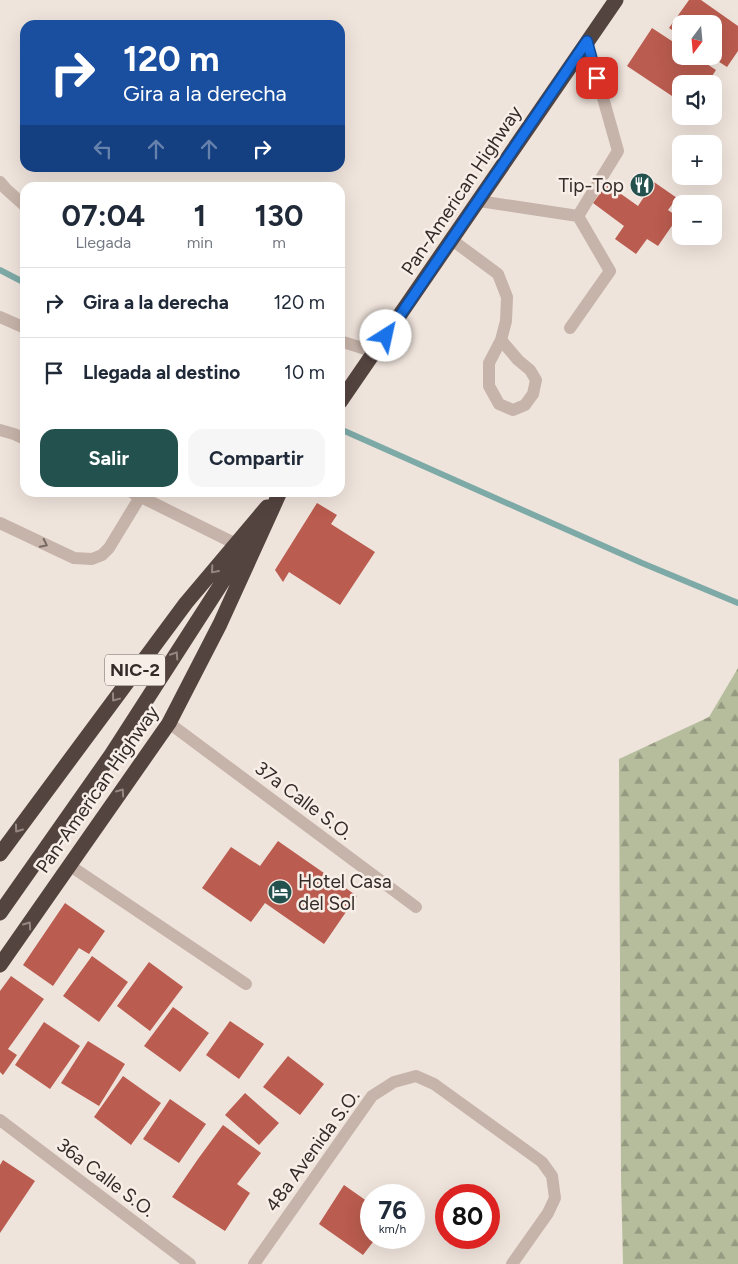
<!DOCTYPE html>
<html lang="es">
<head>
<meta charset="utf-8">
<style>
	:root { --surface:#fff; --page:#f6f6f7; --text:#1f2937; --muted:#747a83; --line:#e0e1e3; --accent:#22514e }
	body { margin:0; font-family:Figtree,sans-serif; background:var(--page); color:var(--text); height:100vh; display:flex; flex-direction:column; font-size:19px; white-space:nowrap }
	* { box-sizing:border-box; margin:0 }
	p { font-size:16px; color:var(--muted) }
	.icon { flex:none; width:28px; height:28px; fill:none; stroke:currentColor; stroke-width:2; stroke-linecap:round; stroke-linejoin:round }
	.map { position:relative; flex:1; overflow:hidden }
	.details { position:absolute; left:20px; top:182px; width:325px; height:315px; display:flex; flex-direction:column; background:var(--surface); border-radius:15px; box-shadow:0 5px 20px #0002 }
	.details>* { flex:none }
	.banner { position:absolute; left:20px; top:20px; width:325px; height:152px; border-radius:15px; box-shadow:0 5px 20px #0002; background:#1a4fa0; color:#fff; overflow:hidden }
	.needle { width:32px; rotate:196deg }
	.fabs { position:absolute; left:672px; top:15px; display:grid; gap:10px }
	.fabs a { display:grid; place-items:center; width:50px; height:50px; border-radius:10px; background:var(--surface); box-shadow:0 5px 20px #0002; font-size:25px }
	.speed { position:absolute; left:360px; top:1184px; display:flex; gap:10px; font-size:25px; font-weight:700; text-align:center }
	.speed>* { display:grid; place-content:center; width:65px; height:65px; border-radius:50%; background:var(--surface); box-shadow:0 5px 20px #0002; line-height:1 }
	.speed small { font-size:12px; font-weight:400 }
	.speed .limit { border:8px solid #d22; background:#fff; color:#111 }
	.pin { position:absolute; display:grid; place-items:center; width:42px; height:42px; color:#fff; margin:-21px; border-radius:10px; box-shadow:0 2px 8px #0006 }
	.me { position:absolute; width:55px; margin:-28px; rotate:35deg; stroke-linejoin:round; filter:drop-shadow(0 0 4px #0008) }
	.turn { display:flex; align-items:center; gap:18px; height:105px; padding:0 20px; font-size:22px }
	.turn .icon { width:65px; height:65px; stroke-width:2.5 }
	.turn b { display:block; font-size:35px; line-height:42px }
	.lanes { display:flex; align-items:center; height:48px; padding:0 20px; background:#0003; justify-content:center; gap:25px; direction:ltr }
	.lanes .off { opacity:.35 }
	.eta { display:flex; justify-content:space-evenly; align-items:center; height:85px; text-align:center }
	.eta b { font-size:30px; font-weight:700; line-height:35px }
	.primary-button { display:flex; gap:10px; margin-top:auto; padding:10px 20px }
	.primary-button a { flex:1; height:58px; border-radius:15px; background:var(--accent); color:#fff; font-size:20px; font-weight:700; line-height:58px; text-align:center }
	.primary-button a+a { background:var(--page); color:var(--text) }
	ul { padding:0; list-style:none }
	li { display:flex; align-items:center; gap:15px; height:70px; padding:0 20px; border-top:1px solid var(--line) }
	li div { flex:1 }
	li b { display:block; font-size:19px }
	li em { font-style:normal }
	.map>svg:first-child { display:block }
	.forest { fill:url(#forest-firs) }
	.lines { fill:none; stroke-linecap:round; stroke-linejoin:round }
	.stream { stroke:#7da9a6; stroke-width:6 }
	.building { fill:#ba5c4f }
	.minor { stroke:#c6b3a9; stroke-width:12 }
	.highway { stroke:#544440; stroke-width:15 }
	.oneway { stroke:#766862 }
	.oneway2 { stroke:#958883 }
	.route-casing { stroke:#114b97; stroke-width:12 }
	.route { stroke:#1a73e8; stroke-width:9 }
	.labels { text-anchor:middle; stroke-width:5; stroke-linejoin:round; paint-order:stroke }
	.shield { fill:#f7eee7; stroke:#6e6561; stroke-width:1 }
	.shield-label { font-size:18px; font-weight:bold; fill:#342a28 }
	.poi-label { font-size:19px; fill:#342a28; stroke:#f7eee7; text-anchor:end }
	.street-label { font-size:19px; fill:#342a28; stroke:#f7eee7 }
</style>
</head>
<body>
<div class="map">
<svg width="738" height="1264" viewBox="0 0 738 1264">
	<defs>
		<pattern id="forest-firs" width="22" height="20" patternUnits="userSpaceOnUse" patternTransform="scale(1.25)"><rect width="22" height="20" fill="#b6bd9d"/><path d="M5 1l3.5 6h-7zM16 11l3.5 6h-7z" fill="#959a80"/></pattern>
	</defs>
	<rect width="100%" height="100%" fill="#efe4dc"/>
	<path class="forest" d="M738,668V1264H623L621,1180L619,759L709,717Z"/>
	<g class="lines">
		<path class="stream" d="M0,270L25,283
			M340,429L642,563L738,603"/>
	</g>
	<path class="building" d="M689,0H701L738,26V51L727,67L710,56H714V24H681V36L669,28Z
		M652,28L681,47V56H695L716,70L707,84H681V102L627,66Z
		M654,182L677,198L668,210L678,217L658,246L647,239L636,254L615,239L624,226L593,203L607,184L638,206Z
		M317,503L337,515L331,524L375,552L340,605L289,572L283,582L275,570Z
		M278,841L357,896L324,944L265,903L251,922L202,888L231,847L260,866Z
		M65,903L105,931L89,954L79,948L53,986L23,965Z
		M92,956L128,982L99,1022L63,996Z
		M149,962L183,987L150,1031L117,1006Z
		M11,976L44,999L8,1049L17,1055L3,1075L0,1072V991Z
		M173,1007L209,1033L180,1072L144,1046Z
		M230,1021L264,1044L239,1079L206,1055Z
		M44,1022L80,1046L50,1089L15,1065Z
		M88,1041L125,1064L99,1106L61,1083Z
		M288,1056L324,1084L300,1115L263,1087Z
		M123,1076L161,1103L131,1145L94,1117Z
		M245,1093L279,1123L259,1145L225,1115Z
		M170,1099L206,1124L179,1163L143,1139Z
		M223,1125L261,1153L237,1184L250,1193L225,1231L172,1197L198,1159Z
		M3,1160L35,1181L0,1233V1165Z
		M344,1185L371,1204V1238H376L363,1255L319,1224Z"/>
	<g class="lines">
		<path class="minor" d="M0,182L6,189L25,206
			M479,201L578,216L618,151L587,41
			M452,240L498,274L507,297L506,321L501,340L489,363V386L499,404L513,410L525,405L533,394L536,380L530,370L518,360L501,340
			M0,317L25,328
			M570,328L610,271L578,216
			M340,341L375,352
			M0,430L14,434L25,439
			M133,493L236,544
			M0,523L74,558L92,559L102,555L109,548L140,497
			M169,723L416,907
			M69,865L246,984
			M0,1120L190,1264
			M254,1264L372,1096L394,1082L416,1076L434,1084L542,1162L552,1176L555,1198L548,1213L512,1264"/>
		<path class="highway" d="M340,402L616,0
			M0,854L186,603L267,507
			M0,913L111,755L252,536
			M0,965L169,723L220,624L280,492"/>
	</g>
	<defs><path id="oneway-chevron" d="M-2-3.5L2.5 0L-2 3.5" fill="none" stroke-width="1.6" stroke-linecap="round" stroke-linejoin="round" transform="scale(1.25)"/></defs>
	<use class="oneway" href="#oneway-chevron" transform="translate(44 544) rotate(26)"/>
	<g class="oneway2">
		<use href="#oneway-chevron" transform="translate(214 570) rotate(131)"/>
		<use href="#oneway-chevron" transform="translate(175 655) rotate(-57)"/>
		<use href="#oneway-chevron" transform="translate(115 698) rotate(127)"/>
		<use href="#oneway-chevron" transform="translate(121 792) rotate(-55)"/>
		<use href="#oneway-chevron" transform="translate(18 829) rotate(126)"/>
		<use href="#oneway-chevron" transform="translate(28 925) rotate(-55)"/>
	</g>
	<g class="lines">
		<defs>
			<path id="route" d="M386,336L587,41L597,78"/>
		</defs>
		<use href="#route" class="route-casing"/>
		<use href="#route" class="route"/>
	</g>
	<defs>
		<symbol id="restaurant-disc" viewBox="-11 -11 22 22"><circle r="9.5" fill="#22514e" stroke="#f7eee7"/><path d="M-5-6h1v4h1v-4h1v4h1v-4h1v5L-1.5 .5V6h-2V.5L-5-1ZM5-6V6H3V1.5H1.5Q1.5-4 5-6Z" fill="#fff"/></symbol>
		<symbol id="hotel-disc" viewBox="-11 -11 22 22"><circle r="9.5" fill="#22514e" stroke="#f7eee7"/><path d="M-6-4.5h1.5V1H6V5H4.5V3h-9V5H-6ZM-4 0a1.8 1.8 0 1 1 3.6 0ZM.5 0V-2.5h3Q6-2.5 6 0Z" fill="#fff"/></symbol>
	</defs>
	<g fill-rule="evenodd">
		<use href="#restaurant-disc" x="628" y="171" width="28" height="28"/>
		<use href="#hotel-disc" x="266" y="878" width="28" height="28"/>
	</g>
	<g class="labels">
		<rect class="shield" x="105" y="654.5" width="60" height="31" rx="4"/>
		<g class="shield-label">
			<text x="135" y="676">NIC-2</text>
		</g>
		<g class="poi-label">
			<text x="624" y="192">Tip-Top</text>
			<text x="298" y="888" text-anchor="start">Hotel Casa<tspan x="298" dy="22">del Sol</tspan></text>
		</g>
		<g class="street-label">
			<text transform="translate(461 190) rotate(-56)" y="7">Pan-American Highway</text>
			<text transform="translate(97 789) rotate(-55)" y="7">Pan-American Highway</text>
			<text transform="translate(304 800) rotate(37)" y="7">37a Calle S.O.</text>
			<text transform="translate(312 1150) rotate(-54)" y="7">48a Avenida S.O.</text>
			<text transform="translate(106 1177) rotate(37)" y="7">36a Calle S.O.</text>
		</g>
	</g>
</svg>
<div class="fabs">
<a><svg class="needle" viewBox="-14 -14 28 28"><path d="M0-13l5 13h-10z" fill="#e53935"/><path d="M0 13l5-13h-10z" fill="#747a83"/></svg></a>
<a><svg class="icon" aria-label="sound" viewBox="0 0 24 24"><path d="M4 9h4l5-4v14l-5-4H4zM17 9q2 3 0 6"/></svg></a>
<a>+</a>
<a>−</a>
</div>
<div class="speed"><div>76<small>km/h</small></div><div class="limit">80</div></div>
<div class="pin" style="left:597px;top:78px;background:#d93025"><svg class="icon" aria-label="arrive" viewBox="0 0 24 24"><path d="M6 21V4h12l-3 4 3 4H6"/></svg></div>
<svg class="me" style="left:386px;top:336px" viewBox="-20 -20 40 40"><circle r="19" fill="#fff"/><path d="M0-13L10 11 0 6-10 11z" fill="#1a73e8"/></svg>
<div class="banner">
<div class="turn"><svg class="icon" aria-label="right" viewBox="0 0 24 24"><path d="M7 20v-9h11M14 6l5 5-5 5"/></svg><div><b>120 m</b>Gira a la derecha</div></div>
<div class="lanes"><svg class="icon off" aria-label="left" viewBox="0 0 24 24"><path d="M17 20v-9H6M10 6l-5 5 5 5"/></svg><svg class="icon off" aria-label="ahead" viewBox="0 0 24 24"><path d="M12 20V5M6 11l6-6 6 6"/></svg><svg class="icon off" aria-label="ahead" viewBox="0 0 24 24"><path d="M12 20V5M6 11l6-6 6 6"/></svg><svg class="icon" aria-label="right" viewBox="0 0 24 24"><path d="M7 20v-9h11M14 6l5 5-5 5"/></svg></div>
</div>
<section class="details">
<div class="eta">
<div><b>07:04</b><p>Llegada</p></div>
<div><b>1</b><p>min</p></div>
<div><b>130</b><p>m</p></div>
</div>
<ul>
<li><svg class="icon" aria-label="right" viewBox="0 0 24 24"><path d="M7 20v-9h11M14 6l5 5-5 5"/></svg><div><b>Gira a la derecha</b></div><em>120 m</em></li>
<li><svg class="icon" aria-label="arrive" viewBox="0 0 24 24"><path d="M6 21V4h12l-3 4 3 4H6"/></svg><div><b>Llegada al destino</b></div><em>10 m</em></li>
</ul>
<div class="primary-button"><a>Salir</a><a>Compartir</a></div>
</section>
</div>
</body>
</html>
